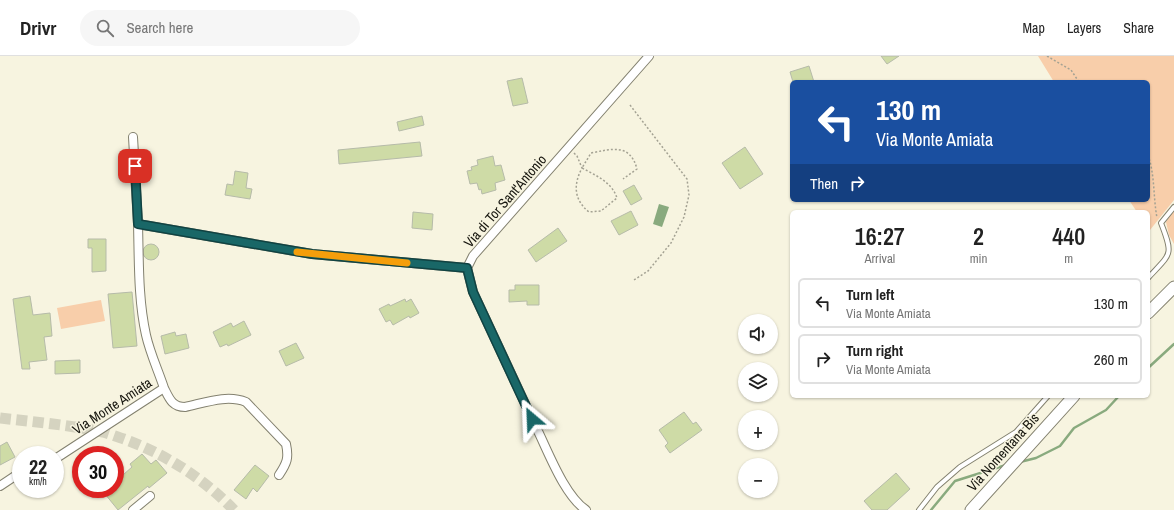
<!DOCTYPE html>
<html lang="en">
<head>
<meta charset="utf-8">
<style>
	:root { --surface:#fff; --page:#f6f6f6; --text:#222; --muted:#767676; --line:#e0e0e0 }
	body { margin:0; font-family:"Archivo Narrow",sans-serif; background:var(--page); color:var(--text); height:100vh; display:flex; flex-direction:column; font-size:15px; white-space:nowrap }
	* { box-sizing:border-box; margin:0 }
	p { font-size:13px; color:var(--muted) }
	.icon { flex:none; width:22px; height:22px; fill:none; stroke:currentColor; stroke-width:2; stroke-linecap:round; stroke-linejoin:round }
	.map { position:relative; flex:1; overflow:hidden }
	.drawer { position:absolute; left:790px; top:154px; width:360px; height:188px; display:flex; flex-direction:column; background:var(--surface); border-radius:6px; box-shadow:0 1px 3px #0004 }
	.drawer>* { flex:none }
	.guide { position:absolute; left:790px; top:24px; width:360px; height:122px; border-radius:6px; box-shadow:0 1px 3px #0004; background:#1a4fa0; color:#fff; overflow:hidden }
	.controls { position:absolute; left:738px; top:258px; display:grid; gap:8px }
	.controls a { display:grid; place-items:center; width:40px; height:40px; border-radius:50%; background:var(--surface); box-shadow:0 1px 3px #0004; font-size:20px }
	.speed { position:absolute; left:12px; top:390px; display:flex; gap:8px; font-size:20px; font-weight:700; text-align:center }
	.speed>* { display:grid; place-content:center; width:52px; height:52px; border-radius:50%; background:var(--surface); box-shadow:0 1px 3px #0004; line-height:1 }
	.speed small { font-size:10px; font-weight:400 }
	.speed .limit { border:6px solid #d22; background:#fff; color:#111 }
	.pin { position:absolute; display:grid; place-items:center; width:34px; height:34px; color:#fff; margin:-17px; border-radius:8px; box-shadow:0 2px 6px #0006 }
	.me { position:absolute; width:44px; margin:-22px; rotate:334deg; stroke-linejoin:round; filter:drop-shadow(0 0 3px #0008) }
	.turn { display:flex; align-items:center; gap:14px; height:84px; padding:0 20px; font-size:18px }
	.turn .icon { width:52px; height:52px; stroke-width:2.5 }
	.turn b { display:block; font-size:28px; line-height:34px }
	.then { display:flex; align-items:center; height:38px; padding:0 20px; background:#0003; gap:8px; font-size:15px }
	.eta { display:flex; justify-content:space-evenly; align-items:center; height:68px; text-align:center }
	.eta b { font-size:24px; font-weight:600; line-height:28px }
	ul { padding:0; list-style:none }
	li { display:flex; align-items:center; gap:12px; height:50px; margin:0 8px 6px; padding:0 12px; border:2px solid var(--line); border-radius:6px }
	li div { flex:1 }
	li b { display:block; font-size:15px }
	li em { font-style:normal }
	header { display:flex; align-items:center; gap:24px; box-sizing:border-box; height:56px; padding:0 20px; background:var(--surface); border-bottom:1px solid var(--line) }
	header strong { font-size:19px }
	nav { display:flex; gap:22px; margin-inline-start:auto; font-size:14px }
	.search { width:280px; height:36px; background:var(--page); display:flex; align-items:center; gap:10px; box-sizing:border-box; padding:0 14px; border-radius:22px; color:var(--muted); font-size:15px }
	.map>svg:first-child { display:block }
	.green { fill:#f8ceaa }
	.water { fill:#89aa7e }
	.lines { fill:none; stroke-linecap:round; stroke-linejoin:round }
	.stream { stroke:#89aa7e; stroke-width:2.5 }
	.building { fill:#cedba6; stroke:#b6bba9 }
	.secondary-tunnel { stroke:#d5d3c0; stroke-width:11; stroke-dasharray:11 5.5; stroke-linecap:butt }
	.lane-casing { stroke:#83816f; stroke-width:6 }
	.street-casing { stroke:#83816f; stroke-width:10 }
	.secondary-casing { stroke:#83816f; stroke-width:13 }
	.path { stroke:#a4a293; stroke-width:1.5; stroke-dasharray:2 2; stroke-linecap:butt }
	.lane { stroke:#fff; stroke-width:4 }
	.street { stroke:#fff; stroke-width:8 }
	.secondary { stroke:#fff; stroke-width:11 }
	.route-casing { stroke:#104343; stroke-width:10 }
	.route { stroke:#196767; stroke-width:7 }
	.slow { stroke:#f59e0b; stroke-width:7 }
	.labels { text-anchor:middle; stroke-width:3; stroke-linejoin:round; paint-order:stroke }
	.street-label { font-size:14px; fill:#16150e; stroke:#f7f4e0 }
</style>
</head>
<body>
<header>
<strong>Drivr</strong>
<div class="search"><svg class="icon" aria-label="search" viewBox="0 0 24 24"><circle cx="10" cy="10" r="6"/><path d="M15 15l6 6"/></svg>Search here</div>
<nav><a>Map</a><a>Layers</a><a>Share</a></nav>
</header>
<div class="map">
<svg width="1174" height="454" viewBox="0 0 1174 454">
	<rect width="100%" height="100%" fill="#f7f4e0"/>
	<path class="green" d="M1038,0H1174V144L1150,174L1148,171V156H1137L1129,144H1148V26H1054Z
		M1174,154V188L1169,179L1166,166Z
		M101,244L105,265L61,273L57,252Z"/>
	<path class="water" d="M659,148L669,151L662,171L653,168Z"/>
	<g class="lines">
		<path class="stream" d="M1148,312L1174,288
			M1020,406L1036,402L1060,390L1074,372L1106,354L1119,340
			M931,454L955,425L1006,409"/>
	</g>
	<path class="building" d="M881,0H899L887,8Z
		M809,10L814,26H793L790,16Z
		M522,22L528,47L513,50L507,25Z
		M422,60L424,69L399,75L397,66Z
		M420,86L422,100L339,108L338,94Z
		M745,91L763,118L740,133L722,107Z
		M493,100L495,110L501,109L505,124L495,127L496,134L482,138L481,133L479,134L477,127L470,128L467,115L472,114L471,111L478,109L477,104Z
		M235,115L248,117L246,132L252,133L250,143L225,139L227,128L233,129Z
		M634,129L642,143L631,149L623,135Z
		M631,155L638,169L619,179L611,165Z
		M413,156L433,158L432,174L412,172Z
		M558,172L567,185L536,206L528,194Z
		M88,183H106V215L92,216V192H88Z
		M143 196a8 8 0 1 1 16 0a8 8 0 1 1-16 0Z
		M515,229H539V249H527V245L509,246V234H515Z
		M132,236L137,290L113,292L108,238Z
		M30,240L33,259L50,257L52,280L44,281L47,304L29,306L30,313H22L13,243Z
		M405,243L406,246L411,243L419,257L410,262L409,260L393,269L390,264L386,266L379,253L389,248L390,250Z
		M244,265L251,279L228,290L227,288L220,291L213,276L231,267L233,271Z
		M175,276L176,280L186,278L189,292L165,298L161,280Z
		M296,287L304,302L286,310L279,295Z
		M80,304V317L55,318V305Z
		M684,356L693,368L696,366L702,374L670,397L665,390L668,387L659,374Z
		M7,386L15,401L0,409V390Z
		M142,398L151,408L156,404L167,417L149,432L148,430L118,454L101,433H115V426L132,411L130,408Z
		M255,409L269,420L257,436L253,432L246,443L234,434Z
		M896,417L910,433L887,454H872L864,445Z"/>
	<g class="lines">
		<path class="secondary-tunnel" d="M0,362C34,366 70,369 103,376C110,378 117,381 124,383C165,398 203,422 234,454"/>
		<defs>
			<path id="lane" d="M1148,222C1171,197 1174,200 1161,167L1174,151
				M919,454L937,431L960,411L1016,376L1048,340"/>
			<path id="street" d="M133,81L138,168
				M164,332C169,342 172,351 185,351C204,347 227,338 246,346L286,388C289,402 287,407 279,419
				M55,403L164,332C158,314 150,297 146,279C138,243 139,204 138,168L312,198L467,212
				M0,430L21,416
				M133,454L150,440
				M586,454C564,439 548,395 536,371C515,326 494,281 473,236L467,212L473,200L649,0"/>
			<path id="secondary" d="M1148,257L1174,231
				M971,454L1074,340"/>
		</defs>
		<use href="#lane" class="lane-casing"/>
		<use href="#street" class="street-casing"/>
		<use href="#secondary" class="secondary-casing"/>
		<path class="path" d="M1047,0L1071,14L1079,26
			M630,49L687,123L689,139L684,161L671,187L648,215L634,224
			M574,97L577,100L582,112C573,129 574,144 589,156L601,155L617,142C612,126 595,119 582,112L591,97C612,93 630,87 637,113L623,123
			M1148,99C1155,119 1153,140 1157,162"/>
		<use href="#lane" class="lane"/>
		<use href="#street" class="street"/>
		<use href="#secondary" class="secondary"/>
	</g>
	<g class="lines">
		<defs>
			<path id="route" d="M135,110L138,168L312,198L467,212L473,236L532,363"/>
		</defs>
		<use href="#route" class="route-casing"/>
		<use href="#route" class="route"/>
		<path class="slow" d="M297,196L407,207"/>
	</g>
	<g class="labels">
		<g class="street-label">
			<text transform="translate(505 145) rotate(-49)" y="5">Via di Tor Sant'Antonio</text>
			<text transform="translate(112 350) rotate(-33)" y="5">Via Monte Amiata</text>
			<text transform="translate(1003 396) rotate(-48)" y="5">Via Nomentana Bis</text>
		</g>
	</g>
</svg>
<div class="controls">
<a><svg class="icon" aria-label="sound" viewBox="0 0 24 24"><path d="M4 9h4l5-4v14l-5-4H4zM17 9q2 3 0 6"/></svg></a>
<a><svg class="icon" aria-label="layers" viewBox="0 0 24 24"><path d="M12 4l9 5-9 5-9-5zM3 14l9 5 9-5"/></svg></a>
<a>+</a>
<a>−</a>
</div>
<div class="speed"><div>22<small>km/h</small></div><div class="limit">30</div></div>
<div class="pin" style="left:135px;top:110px;background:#d93025"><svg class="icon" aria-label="arrive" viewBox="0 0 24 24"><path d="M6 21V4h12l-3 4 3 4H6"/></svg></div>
<svg class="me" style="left:532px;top:363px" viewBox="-20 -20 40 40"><path d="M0-17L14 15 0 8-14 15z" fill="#196767" stroke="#fff" stroke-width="4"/></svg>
<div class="guide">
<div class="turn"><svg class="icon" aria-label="left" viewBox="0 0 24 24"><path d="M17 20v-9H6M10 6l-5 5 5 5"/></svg><div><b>130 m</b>Via Monte Amiata</div></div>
<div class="then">Then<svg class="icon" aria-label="right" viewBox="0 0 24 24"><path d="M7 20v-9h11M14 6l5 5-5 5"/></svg></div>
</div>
<section class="drawer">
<div class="eta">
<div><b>16:27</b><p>Arrival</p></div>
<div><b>2</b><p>min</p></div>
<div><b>440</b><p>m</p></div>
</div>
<ul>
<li><svg class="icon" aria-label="left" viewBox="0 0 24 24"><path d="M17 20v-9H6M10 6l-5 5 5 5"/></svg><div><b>Turn left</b><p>Via Monte Amiata</p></div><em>130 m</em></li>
<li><svg class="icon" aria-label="right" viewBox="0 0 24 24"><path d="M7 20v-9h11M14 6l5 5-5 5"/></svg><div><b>Turn right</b><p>Via Monte Amiata</p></div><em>260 m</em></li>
</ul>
</section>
</div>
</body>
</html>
